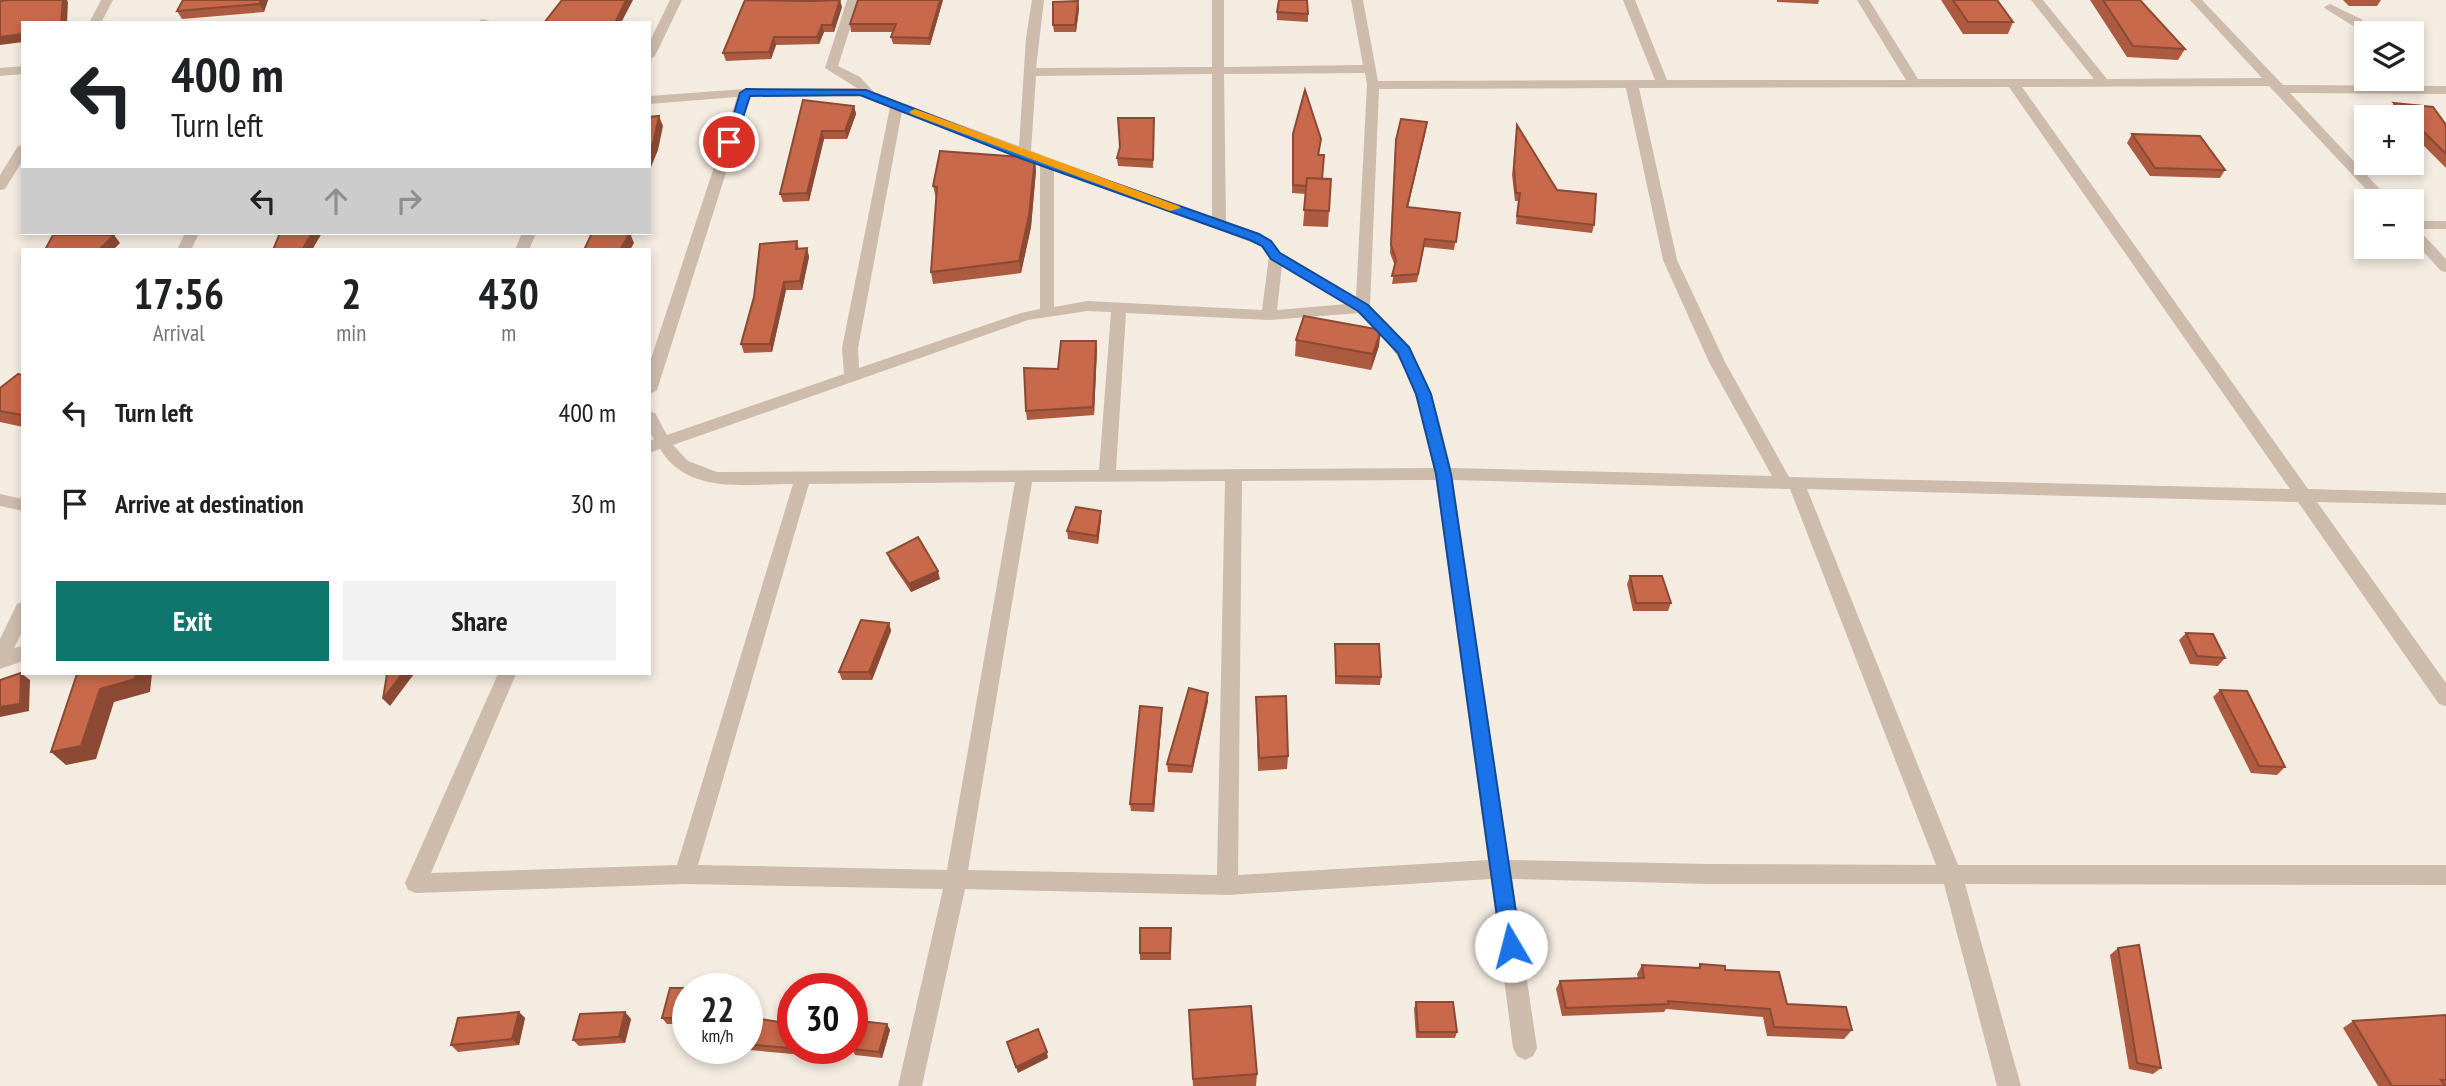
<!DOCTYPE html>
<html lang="en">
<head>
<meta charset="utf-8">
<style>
	:root { --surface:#fff; --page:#f2f2f2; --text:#202124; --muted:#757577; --accent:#0f766e }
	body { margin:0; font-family:"PT Sans Narrow",sans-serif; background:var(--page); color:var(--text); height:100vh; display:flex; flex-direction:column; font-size:26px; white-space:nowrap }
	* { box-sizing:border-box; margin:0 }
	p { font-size:23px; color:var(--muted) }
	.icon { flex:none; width:38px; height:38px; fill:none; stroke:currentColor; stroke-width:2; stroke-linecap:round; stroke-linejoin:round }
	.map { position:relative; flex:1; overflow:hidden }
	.side { position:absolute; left:21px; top:248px; width:630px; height:427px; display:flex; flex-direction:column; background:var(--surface); border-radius:0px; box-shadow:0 4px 10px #0003 }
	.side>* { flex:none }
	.top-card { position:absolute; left:21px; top:21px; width:630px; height:214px; border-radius:0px; box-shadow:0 4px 10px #0003; background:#fff; color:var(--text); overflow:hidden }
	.buttons { position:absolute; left:2354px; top:21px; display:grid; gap:14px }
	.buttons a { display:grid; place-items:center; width:70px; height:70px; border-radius:0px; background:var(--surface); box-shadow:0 4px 10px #0003; font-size:35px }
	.speed { position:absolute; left:672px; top:973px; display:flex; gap:14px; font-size:35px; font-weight:700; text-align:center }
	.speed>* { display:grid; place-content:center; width:91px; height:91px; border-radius:50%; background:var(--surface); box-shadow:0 4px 10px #0003; line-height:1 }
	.speed small { font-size:18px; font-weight:400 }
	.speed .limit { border:10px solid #d22; background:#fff; color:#111 }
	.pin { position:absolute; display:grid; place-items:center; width:60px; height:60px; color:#fff; margin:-30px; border:4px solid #fff; border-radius:50%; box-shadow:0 2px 7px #0007 }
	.me { position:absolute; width:77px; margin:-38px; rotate:352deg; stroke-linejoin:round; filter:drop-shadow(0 0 5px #0008) }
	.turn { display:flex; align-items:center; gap:24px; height:147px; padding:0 35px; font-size:32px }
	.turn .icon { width:91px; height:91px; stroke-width:2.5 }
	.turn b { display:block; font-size:49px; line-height:60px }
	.lanes { display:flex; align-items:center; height:66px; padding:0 35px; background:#0003; justify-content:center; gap:35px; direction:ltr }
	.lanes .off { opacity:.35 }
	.eta { display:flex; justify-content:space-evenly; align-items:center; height:119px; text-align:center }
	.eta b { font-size:42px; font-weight:600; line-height:49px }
	.cta { display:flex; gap:14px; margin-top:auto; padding:14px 35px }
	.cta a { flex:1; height:80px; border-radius:0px; background:var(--accent); color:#fff; font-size:28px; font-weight:600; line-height:80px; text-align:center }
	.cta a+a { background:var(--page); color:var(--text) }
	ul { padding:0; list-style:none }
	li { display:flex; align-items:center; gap:21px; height:91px; padding:0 35px }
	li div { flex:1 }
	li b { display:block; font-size:26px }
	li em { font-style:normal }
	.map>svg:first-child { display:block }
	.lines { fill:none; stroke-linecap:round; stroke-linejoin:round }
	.minor { fill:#cdbbac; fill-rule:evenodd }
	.wall { fill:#ac5a40 }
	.shaded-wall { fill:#8c4a34 }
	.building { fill:#c8694b; stroke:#8c4a34; stroke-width:2 }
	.route { fill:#1a73e8; stroke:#114b97; stroke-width:2 }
	.slow { fill:#f59e0b }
</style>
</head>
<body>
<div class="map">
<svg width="2446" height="1086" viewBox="0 0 2446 1086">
	<rect width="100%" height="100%" fill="#f4ebe1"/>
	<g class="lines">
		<path class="minor" d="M101,0H113L101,23H89Z
			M670,0H682L655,56L649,60V43Z
			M847,0H859L838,66L860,77L875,93L1019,146L1026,38L1032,0H1044L1036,68L1212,67V0H1224V67L1363,65L1351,0H1363L1378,81L1655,80L1623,0H1635L1667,80H1906L1857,0H1869L1918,79H2094L2031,0H2043L2107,79L2262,78L2190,0H2202L2283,85L2446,86V94L2290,93L2391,201H2377L2269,86L2022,87L2308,489L2446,493V505L2317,502L2446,683V706L2439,704L2298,502L1807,489L1958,865H2446V885L1965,884L2021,1086H1997L1944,884H1708L1512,879L1537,1048L1533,1056L1525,1060L1517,1056L1513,1048L1491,879L1227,895L965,889L922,1086H898L943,889L685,884L416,893L408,890L405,883L498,674H516L431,873L677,865L793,484C746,484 688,495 660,449L649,453V441L654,439L649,432V411L655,413L667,435L844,374L842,348L890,107L861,96L750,97L657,390L649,395V365L737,97L649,104V96L745,89L857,88L825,68ZM1365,73L1367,85L1356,297L1281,253L1271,240L1226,223L1224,74ZM1212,74V218L1031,151L1036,76ZM2009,87L2290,489L1789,477L1725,362L1677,260L1639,88ZM1626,88L1663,260L1709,362L1772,476L1451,468C1435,403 1425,351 1370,307L1379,89ZM902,111L1017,155L1019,158L1040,163V309L1021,313L859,368L858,348ZM1054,168L1261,246L1269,256L1262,310L1087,301L1054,307ZM1282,266L1347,304L1277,310ZM1087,311L1111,312L1099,470L717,472L688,461L673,445L1028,320ZM1126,313L1269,320L1359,313C1412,357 1420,405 1434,468L1116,470ZM1436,480L1488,860L1238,875L1242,481ZM1453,480L1790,489L1936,865L1708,864L1509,860ZM1225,481L1217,875L968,870L1032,482ZM1015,482L947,870L698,865L809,484Z
			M2330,4L2361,19L2378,33L2366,34L2326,9L2324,7Z
			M482,19L498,23H476Z
			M23,66V74L0,76V68Z
			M23,145V160L5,189L0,190V175L18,146Z
			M2412,221H2446V229H2418L2446,259V272L2441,271L2412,239Z
			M185,233H199L191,250H177Z
			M522,233H536L529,250H515Z
			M0,494L23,499V511L0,506Z
			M23,602V630L14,648L23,646V661L0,669V639L17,604Z"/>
	</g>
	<path class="wall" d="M268,0L264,12L182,19L177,11Z
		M858,0H943L930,45L893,44L891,37L893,32H851L850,24Z
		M1777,0H1819L1818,4L1777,2Z
		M1941,0H1997L2013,22L2008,34H1963Z
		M2090,0H2140L2185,49L2178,60L2127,57Z
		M2343,0H2381L2377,6H2349Z
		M1078,1L1079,9L1076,32H1054L1053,25Z
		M842,7L834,32H824L819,44L776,45L771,59L726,61L723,53Z
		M1277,12L1308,14V22L1277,20Z
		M803,100L854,106L856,114L847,139H824L809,201L783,202L780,194Z
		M2394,103L2446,125V168L2412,134V117H2395L2389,111Z
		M1154,118L1153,168L1118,166L1117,158Z
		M1517,125L1557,190L1594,225L1592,233L1516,224L1518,201H1515L1512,175Z
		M1426,130L1408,207L1460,213L1454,250L1424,247L1417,282L1392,284L1395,266L1390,253L1395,148Z
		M1293,134L1321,139L1319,155L1322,179H1331L1328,227L1303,226L1306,194L1292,193Z
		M2132,134L2225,170L2220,178L2150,176L2127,143Z
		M1036,170L1031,227L1021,273L933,284L931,272L936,198L933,186Z
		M797,241L799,249L807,248L809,257L802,290H786L772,352L744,353L741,344Z
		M1296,340L1379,346L1371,370L1295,356Z
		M1097,349L1094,415L1027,420L1026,411L1058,369Z
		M23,375V427L0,422V388Z
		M1101,519L1098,544L1068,539L1067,531Z
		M887,553L940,579L911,592L890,561Z
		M1630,576L1671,603L1668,611H1633L1627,584Z
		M889,623L891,631L872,680H842L839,672Z
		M2186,633L2225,658L2218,666L2190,664L2179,640Z
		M1335,644L1381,677L1380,685L1335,684Z
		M2220,690L2285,767L2277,775L2251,773L2213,697Z
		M1208,693V701L1192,773L1168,772L1167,764Z
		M1256,697L1288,756L1287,769L1258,771Z
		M1162,708V716L1154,812L1131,811L1130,804Z
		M1171,935V960H1140V953Z
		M2118,948L2161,1068L2153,1074L2129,1069L2110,955Z
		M1700,964L1725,970L1787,1004L1852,1030L1844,1039L1767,1036L1763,1017L1666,1009L1664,1012L1562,1016L1556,989L1560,981L1638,978L1637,974L1642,965L1698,968Z
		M688,989V1024H667L662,1018Z
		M1416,1002L1457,1032L1455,1038H1416L1414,1009Z
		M1189,1010L1257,1074L1256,1086H1193Z
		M519,1012L525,1018L519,1045L458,1052L451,1045Z
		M625,1012L631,1019L625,1043L579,1046L573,1040Z
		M2446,1015V1086H2378L2343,1028L2353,1021Z
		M747,1017L805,1048L803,1055L739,1049L738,1048H747Z
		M887,1024L890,1030L882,1058L855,1055L852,1049Z"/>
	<path class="shaded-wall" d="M63,0H67L68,2L67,23H61Z
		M261,0H268L264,12L259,4Z
		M626,0H633L621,23H615Z
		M840,0L842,7L834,32L832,25Z
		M940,0H943L930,45L929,38Z
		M1078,1L1079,9L1076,32L1075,25Z
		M822,25L824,32L819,44L817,37Z
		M23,34V42L0,45V37Z
		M774,37L776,45L771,59L769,52Z
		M854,106L856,114L847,139L845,131Z
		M659,116L663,126L658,150L649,172V153Z
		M1427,122L1426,130L1406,215L1407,207Z
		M822,131L824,139L809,201L807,193Z
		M1035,158L1036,170L1031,227L1021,273L1019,261Z
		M312,233H322L312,250H302Z
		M630,233L634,243L630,250H620Z
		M114,235L120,243L113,250H99Z
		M807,248L809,257L802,290L800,281Z
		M784,282L786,290L772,352L770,344Z
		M1381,330L1379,346L1371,370L1373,354Z
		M1096,341L1097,349L1094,415L1093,407Z
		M1101,511V519L1098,544L1097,536Z
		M938,571L940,579L911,592L909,584Z
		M889,623L891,631L872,680L869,672Z
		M21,673L30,680L29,711L0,717V707Z
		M136,674H152L150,692L114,702L96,759L66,765L51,752L100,689Z
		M402,674H414L390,706L383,699Z
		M1208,693V701L1192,773V766Z
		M1162,708V716L1154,812L1153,804Z
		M519,1012L525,1018L519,1045L512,1039Z
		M625,1012L631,1019L625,1043L619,1037Z
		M887,1024L890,1030L882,1058L879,1052Z
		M799,1048H805L803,1055L799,1049Z
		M1047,1052L1048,1058L1018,1073L1016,1067Z"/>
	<path class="building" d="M8,0H63L61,23H23V34L0,37V1Z
		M183,0H261L259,4L177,11Z
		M562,0H626L615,23H544Z
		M745,0L811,1L840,0L832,25H822L817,37H774L769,52L723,53Z
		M858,0H940L929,38L891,37L896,24H850Z
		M1279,0H1307L1308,14L1277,12Z
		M1953,0H1997L2013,22H1968Z
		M2103,0H2140L2185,49L2133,46Z
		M1078,1L1075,25H1053V2Z
		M1305,90L1321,139L1318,155H1324L1322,179L1307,178L1306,186L1293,185V134Z
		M803,100L854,106L845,131H822L807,193L780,194Z
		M2394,103L2433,107L2446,125V154L2412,120V117H2409Z
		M659,116L654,140L649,153V117Z
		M1118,118H1154L1153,160L1117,158L1120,147Z
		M1401,119L1427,122L1407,207L1460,213L1456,242L1425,239L1418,274L1392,276L1396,260L1391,245L1396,140Z
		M1517,125L1557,190L1596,194L1594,225L1517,216L1520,193H1516L1514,167Z
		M2132,134L2200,136L2225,170L2155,168Z
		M940,151L1035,158L1029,215L1019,261L931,272L937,187L933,186Z
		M1307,178L1331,179L1329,211L1304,210Z
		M280,233H312L302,250H273Z
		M592,233H619L618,234L630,233L620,250H584Z
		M53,235H114L99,250H45Z
		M797,241L796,249L807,248L800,281L784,282L770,344H741L754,297L760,244Z
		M1304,316L1381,330L1373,354L1296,340Z
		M1061,341H1096L1093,407L1026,411L1024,368L1058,369Z
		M18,374L23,375V415L0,411V388Z
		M1076,507L1101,511L1097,536L1067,531Z
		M918,537L938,571L909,584L887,553Z
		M1630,576H1662L1671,603H1636Z
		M861,620L889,623L869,672H839Z
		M2186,633L2213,634L2225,658L2197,656Z
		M1335,644H1379L1381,677L1336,676Z
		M21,673L20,704L0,707V680Z
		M77,674H136L135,679L100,689L81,746L51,752Z
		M387,674H402L383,699Z
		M1189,688L1208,693L1192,766L1167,764Z
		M2220,690L2247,691L2285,767L2259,766Z
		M1286,696L1288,756L1259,758L1256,697Z
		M1140,706L1162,708L1153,804H1130Z
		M1140,928H1171L1170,953H1140Z
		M2139,945L2161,1068L2137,1063L2118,948Z
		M1700,964L1725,966V970L1779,972L1787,1004L1846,1007L1852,1030L1774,1027L1770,1009L1668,1001L1669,1004L1566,1008L1560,981L1644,978L1642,965L1700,968Z
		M670,988H694L688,989V1014L687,1018H662Z
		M1416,1002H1453L1457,1032H1418Z
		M1251,1006L1257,1074L1193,1079L1189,1010Z
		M519,1012L512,1039L451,1045L458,1018Z
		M625,1012L619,1037L573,1040L580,1014Z
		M2446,1015V1080H2441L2445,1086H2392L2353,1021Z
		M747,1017L793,1024V1048L799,1049L747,1044Z
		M860,1021L887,1024L879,1052L852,1049Z
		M1038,1029L1047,1052L1016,1067L1007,1042Z"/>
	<path class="route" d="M746,89L866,90L1029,153L1259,234L1271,241L1280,253L1368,305L1409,347L1431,394L1451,474L1521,946L1518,952L1511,955L1504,952L1501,946L1436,474L1416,394L1398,353L1358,311L1271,259L1262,246L1250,240L1020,158L860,95L750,96L735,142L725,145L740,93Z"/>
	<path class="slow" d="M915,109L1179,206L1181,208L1170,211L911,114L909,112Z"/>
</svg>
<div class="buttons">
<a><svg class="icon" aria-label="layers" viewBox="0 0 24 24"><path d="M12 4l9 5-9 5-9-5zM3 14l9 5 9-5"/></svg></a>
<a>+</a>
<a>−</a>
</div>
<div class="speed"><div>22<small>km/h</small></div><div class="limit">30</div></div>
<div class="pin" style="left:729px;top:142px;background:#d93025"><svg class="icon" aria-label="arrive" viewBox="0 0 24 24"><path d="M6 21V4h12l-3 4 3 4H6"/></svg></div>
<svg class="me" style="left:1511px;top:946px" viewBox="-20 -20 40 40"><circle r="19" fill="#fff"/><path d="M0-13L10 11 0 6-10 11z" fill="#1a73e8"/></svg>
<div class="top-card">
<div class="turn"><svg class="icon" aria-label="left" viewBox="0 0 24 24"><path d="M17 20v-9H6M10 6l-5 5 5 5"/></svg><div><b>400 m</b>Turn left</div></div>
<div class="lanes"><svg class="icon" aria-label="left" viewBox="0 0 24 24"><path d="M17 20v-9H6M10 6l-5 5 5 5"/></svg><svg class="icon off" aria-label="ahead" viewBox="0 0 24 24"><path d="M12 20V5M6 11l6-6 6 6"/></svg><svg class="icon off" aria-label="right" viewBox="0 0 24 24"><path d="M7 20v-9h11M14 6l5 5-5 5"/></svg></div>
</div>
<section class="side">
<div class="eta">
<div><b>17:56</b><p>Arrival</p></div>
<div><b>2</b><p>min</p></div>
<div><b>430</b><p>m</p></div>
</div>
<ul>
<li><svg class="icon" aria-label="left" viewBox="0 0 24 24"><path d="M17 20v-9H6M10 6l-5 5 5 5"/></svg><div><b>Turn left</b></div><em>400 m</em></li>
<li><svg class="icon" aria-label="arrive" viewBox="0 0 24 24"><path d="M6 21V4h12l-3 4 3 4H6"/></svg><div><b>Arrive at destination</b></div><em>30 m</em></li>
</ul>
<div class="cta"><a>Exit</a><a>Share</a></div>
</section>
</div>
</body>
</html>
